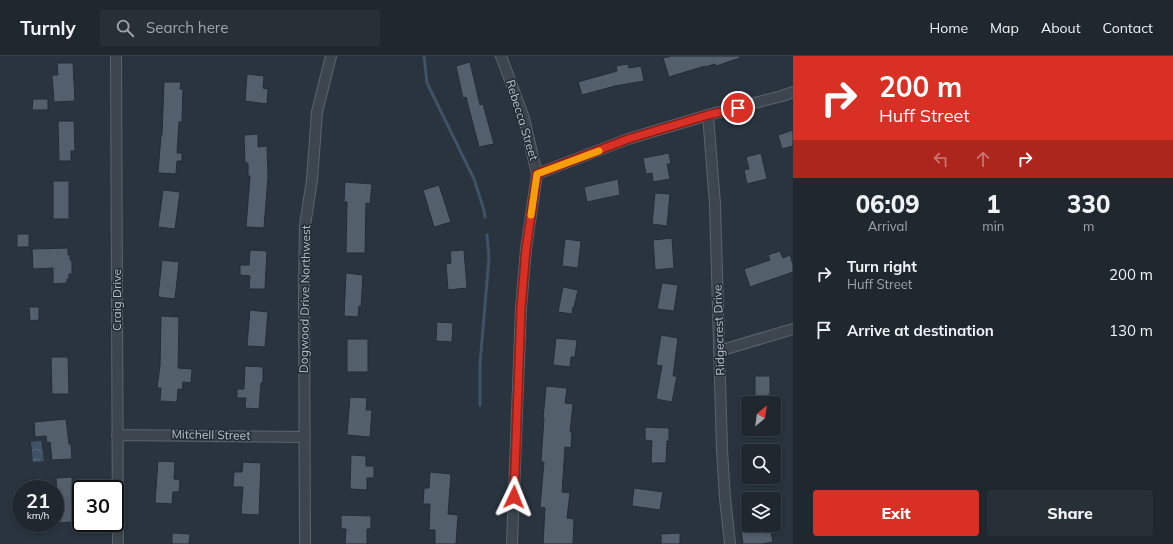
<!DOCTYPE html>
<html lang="en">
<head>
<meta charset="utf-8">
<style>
	:root { --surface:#1f272f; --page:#272f37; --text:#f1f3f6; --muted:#a1a5aa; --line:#3c444b; --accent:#d93025 }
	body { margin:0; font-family:Mulish,sans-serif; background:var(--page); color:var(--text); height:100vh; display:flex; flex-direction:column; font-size:15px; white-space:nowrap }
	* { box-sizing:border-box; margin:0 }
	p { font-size:13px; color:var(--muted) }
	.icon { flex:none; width:22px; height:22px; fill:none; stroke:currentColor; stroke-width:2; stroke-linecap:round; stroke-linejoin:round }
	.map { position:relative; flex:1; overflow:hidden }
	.panel { display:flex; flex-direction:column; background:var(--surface); width:380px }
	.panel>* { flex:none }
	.top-card { background:#d93025; color:#fff; overflow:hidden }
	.needle { width:26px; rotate:29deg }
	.controls { position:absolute; left:741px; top:340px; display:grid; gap:8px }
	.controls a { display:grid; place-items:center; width:40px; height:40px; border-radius:4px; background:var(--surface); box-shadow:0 2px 6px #0003,0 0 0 1px var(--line); font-size:20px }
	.speed { position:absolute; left:12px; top:424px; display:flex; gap:8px; font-size:20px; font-weight:700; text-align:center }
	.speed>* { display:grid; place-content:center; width:52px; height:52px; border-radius:50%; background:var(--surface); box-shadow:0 2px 6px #0003,0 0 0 1px var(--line); line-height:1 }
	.speed small { font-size:10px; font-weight:400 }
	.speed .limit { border:2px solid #111; border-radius:6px; background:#fff; color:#111 }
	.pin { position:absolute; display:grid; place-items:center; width:34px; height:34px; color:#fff; margin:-17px; border:2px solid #fff; border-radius:50%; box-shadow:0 1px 4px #0007 }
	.me { position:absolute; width:44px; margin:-22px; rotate:2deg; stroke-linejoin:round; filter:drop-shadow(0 0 3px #0008) }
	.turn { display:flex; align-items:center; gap:14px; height:84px; padding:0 20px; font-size:18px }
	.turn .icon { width:52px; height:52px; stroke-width:2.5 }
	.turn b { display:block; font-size:28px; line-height:34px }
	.lanes { display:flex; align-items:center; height:38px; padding:0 20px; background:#0003; justify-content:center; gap:20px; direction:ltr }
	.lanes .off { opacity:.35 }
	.eta { display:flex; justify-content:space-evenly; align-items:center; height:68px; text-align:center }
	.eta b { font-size:24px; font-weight:800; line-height:28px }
	.cta { display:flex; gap:8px; margin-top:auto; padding:8px 20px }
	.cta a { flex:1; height:46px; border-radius:4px; background:var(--accent); color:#fff; font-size:16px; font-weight:800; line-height:46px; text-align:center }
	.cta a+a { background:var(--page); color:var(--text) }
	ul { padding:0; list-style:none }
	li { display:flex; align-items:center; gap:12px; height:56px; padding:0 20px }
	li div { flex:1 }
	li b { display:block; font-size:15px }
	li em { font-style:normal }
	header { display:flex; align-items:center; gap:24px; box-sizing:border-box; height:56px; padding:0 20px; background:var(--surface); border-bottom:1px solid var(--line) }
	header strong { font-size:19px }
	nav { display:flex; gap:22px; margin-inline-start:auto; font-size:14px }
	.search { width:280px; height:36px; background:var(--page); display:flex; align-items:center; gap:10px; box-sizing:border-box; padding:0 14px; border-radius:4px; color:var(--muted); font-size:15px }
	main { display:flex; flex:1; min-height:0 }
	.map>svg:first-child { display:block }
	.water { fill:url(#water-waves) }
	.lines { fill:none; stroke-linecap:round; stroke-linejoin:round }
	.stream { stroke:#405366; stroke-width:3 }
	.building { fill:#545f6c; stroke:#232d36 }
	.minor-casing { stroke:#5a646c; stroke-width:12 }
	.minor { stroke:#3d464f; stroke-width:10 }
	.route-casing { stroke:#8d1f18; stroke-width:10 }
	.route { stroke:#d93025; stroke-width:7 }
	.slow { stroke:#f59e0b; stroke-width:7 }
	.labels { text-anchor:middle; stroke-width:3; stroke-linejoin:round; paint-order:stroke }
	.street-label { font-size:12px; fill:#b9c1c9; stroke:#212b34 }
</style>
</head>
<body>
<header>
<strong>Turnly</strong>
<div class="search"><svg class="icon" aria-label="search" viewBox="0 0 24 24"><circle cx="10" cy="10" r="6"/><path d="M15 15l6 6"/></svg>Search here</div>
<nav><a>Home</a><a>Map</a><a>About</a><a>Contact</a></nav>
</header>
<main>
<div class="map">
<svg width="793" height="488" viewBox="0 0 793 488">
	<defs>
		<pattern id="water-waves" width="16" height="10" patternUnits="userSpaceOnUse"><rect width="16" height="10" fill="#405366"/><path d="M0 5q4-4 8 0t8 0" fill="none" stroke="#5a6a7b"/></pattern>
	</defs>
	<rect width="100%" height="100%" fill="#29343f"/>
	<path class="water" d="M41,385L44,405L33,406L31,386Z"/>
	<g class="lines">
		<path class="stream" d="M424,0L427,27L474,123L484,154L485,161
			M480,349V308L489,202L487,179"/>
	</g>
	<path class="building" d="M671,0H740V2L716,10L715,8L705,11V10L669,21L663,2Z
		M470,6L480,49L483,48L494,88L479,91L466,41L463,42L456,10Z
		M57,7H73L75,45L54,46L52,19H58Z
		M628,8L629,12L641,10L644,25L615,30L582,39L578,26L617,15L616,10Z
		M247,18L264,20L263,32L268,33L267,48L245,45Z
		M164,26H181L180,33H183L182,66H179L177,97H182V105H177L176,118L158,117L161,79H162Z
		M33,43H48V54H32Z
		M58,65H74L75,95H71V105H59Z
		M793,74V90L782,93L778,79Z
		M258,78V91L267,90L268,120L264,172L246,171L250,120H248V107H245L244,79Z
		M669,97L671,108H667L670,123L653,126L652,117L646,118L643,102Z
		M761,97L767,123L747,128L744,114L749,113L746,101Z
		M618,123L620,139L587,146L584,131Z
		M53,125H69V163H53Z
		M345,126L372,128L370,148L366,147L365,197H346L347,146H344Z
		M439,129L451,166L434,171L423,134Z
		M163,134L180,136L175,173L158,171Z
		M655,137L670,138L667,170L652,168Z
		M17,178H29V191H17Z
		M672,182L674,212L655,214L653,184Z
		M565,183L581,185L578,212L562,210Z
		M68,192V199H70V204L72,205V218H69V223H67V227L53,228V212L33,213L32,193Z
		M250,194L267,195L265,233H249L250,220L240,219V209H249Z
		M464,194L467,232L448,234L446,208L451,207L450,195Z
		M780,195L783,202L790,199L793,209V216L750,231L744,213L770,204L768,199Z
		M162,204L179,206L175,243L158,241Z
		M346,217L363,219L361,251L359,250L358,261L344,260Z
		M662,227L678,229L674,255L657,253Z
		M563,231L578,234L574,251H573L572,258L558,256Z
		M29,251H39V264L30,265Z
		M250,254L268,256L265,291L247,290Z
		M161,260L179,261L178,312L192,313L191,327L183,326L182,334L178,333L177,346L160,345L161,332H157L160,310Z
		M437,266L453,267L452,286L436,285Z
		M661,279L678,282L673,320H677L672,346L656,343L662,310L656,309Z
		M556,282L577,284L575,301H571L570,311L553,309Z
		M347,283H368V316H347Z
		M51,301H68L69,338H52Z
		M245,310L263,311V327H261L259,353L245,352L246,342H237V333H244Z
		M755,320H770V339H768V347H755Z
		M546,330L567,332L565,347L573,348L570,376H572L571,392L565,391L562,436L570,437L567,462L574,463L573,488H543L545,452L540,451L544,406H541L544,362H543Z
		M350,341L367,342L366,354H372L370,381L347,379Z
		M66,363L69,388H71L72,403L52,404L50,386L47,387L46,380L35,381L34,366Z
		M645,371L669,372V385H667L666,407H651L652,385L645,384Z
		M351,399L366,400V410H374V422H367V434L350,433Z
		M158,405L175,406L174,423L180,424L179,436H173L172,448L155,447Z
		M243,406L261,407L259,459L241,458L243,431H233L234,416H242Z
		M430,416L451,418L448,458L458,459L456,488H435V474H429L430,448H423L424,432H429Z
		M72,421L73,449H72V466L58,467L57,453H55V441H57L56,422Z
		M634,432L663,436L660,454L632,450Z
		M341,459L371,460V473H367V488H345L346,473H341Z
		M766,470L767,477L771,476L773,486L761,488H743L741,474Z
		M172,477L190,478L189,488H172Z
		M680,477V488H661V478Z"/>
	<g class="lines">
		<defs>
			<path id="minor" d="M116,0L118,488
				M501,0L524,62L537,118L526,193L521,252L512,488
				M708,59L715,148L722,394L725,442L730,488
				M537,118L628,83L708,59L782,40L793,36
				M719,295L793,273
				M117,379L305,381
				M305,488L304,236L305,169L312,124L317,56L331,0"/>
		</defs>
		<use href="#minor" class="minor-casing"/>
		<use href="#minor" class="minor"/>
	</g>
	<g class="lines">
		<defs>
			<path id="route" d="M514,441L521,252L526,193L537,118L628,83L708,59L738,52"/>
		</defs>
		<use href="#route" class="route-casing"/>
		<use href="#route" class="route"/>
		<path class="slow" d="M531,159L537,118L599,95"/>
	</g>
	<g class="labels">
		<g class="street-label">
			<text transform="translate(522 64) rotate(73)" y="4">Rebecca Street</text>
			<text transform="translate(305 243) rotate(-89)" y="4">Dogwood Drive Northwest</text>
			<text transform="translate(117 244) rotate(-90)" y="4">Craig Drive</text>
			<text transform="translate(719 274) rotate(-92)" y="4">Ridgecrest Drive</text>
			<text transform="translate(211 379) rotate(1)" y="4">Mitchell Street</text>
		</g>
	</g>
</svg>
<div class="controls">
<a><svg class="needle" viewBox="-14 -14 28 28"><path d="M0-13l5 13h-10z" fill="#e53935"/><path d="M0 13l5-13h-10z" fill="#a1a5aa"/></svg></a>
<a><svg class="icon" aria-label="search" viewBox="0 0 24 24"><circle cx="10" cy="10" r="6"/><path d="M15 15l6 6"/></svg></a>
<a><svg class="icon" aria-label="layers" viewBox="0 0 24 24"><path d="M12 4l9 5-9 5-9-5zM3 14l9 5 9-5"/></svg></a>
</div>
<div class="speed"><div>21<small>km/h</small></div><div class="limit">30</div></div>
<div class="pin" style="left:738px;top:52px;background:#d93025"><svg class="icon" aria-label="arrive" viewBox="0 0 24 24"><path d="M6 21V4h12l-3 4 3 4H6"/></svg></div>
<svg class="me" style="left:514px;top:441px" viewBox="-20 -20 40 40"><path d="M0-17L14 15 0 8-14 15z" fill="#d93025" stroke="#fff" stroke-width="4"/></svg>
</div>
<section class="panel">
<div class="top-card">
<div class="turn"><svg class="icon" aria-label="right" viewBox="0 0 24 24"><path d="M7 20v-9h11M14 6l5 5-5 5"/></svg><div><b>200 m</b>Huff Street</div></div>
<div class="lanes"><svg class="icon off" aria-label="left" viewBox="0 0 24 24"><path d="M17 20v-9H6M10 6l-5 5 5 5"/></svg><svg class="icon off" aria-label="ahead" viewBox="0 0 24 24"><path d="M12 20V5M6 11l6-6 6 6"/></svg><svg class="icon" aria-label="right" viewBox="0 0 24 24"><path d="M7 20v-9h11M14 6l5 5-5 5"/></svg></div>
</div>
<div class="eta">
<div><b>06:09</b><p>Arrival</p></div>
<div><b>1</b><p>min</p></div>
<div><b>330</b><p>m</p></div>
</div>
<ul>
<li><svg class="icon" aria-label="right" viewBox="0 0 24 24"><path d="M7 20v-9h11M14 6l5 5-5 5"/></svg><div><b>Turn right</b><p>Huff Street</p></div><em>200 m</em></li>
<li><svg class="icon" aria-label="arrive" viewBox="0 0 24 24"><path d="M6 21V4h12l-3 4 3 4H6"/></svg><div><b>Arrive at destination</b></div><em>130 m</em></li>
</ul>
<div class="cta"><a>Exit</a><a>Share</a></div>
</section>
</main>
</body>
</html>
